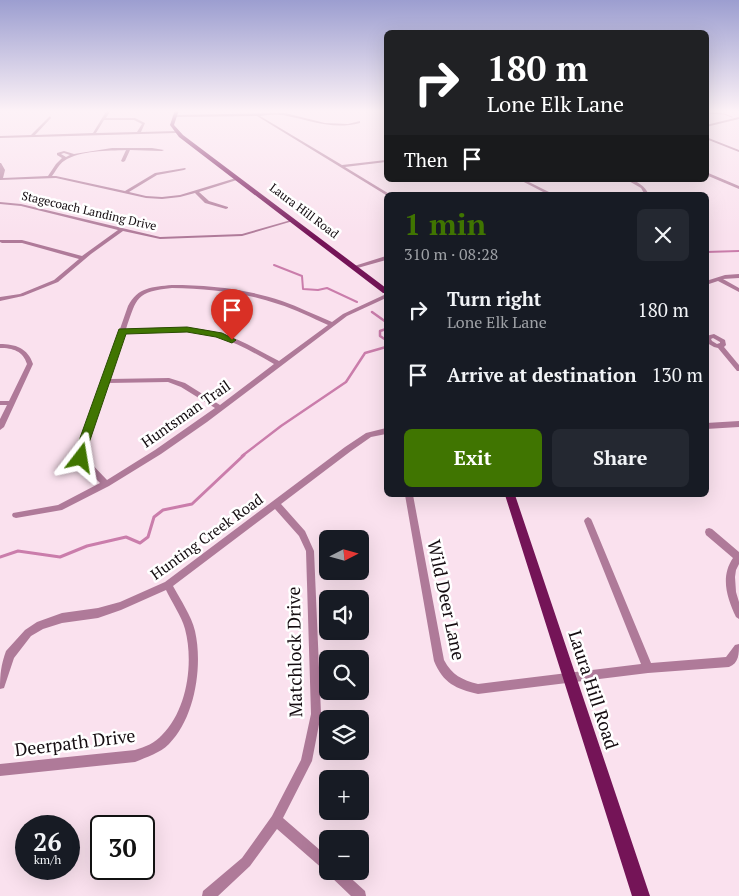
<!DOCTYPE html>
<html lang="en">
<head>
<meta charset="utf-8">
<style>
	:root { --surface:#171b24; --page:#242831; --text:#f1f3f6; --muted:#9ea1a6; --accent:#407501 }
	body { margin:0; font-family:"PT Serif",serif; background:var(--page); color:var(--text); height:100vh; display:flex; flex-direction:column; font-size:19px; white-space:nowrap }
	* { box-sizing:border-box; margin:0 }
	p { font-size:16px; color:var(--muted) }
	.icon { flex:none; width:28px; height:28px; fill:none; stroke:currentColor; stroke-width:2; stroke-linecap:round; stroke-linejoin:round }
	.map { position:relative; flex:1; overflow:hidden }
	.drawer { position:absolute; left:384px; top:192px; width:325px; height:305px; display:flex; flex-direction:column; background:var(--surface); border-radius:8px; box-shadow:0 5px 20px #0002 }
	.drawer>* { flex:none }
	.top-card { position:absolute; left:384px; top:30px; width:325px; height:152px; border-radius:8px; box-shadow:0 5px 20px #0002; background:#202124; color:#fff; overflow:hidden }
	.needle { width:32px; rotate:84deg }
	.controls { position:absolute; left:319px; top:530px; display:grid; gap:10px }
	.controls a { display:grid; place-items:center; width:50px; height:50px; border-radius:8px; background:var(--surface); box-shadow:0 5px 20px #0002; font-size:25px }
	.speed { position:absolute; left:15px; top:815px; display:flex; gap:10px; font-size:25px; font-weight:700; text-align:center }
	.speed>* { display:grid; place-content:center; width:65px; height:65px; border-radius:50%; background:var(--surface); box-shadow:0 5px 20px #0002; line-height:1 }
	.speed small { font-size:12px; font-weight:400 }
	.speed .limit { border:2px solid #111; border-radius:8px; background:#fff; color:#111 }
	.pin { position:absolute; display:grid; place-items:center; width:42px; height:42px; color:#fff; margin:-51px -21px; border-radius:50% 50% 50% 0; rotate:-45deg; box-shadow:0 0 5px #0007 }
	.pin .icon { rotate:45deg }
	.me { position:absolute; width:55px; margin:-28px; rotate:14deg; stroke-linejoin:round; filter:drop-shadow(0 0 4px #0008) }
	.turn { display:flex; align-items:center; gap:18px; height:105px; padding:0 20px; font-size:22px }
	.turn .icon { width:65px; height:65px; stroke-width:2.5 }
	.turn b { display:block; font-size:35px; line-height:42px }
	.then { display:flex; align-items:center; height:48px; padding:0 20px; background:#0003; gap:10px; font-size:19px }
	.round { display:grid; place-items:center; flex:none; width:52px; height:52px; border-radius:8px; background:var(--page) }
	.summary { display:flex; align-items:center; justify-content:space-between; height:85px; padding:0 20px }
	h1 { font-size:30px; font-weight:600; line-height:38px; color:var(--accent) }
	.action { display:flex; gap:10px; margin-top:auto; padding:10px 20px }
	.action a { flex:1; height:58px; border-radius:8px; background:var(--accent); color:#fff; font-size:20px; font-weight:600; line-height:58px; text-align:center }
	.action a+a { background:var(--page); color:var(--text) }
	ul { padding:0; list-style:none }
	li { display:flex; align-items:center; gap:15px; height:65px; padding:0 20px }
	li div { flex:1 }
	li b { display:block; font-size:19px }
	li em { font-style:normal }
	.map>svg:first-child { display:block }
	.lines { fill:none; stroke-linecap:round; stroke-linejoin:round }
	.stream-far3 { stroke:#ca7dab; stroke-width:1 }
	.stream-far2 { stroke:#ca7dab; stroke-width:2 }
	.stream-far1 { stroke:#ca7dab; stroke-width:2.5 }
	.stream { stroke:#ca7dab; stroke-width:3 }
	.minor { fill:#af7a99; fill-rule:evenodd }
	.major { fill:#741457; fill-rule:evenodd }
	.route { fill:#407501; stroke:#2a4c01 }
	.labels { text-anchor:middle; stroke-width:5; stroke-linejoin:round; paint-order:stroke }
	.far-street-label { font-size:12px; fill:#140c10; stroke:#fff }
	.street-label { font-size:15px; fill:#140c10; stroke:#fff }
	.near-street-label { font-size:18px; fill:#140c10; stroke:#fff }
</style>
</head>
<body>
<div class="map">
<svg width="739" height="896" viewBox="0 0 739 896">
	<rect width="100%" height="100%" fill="#fae1ee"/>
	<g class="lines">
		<path class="stream-far3" d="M706,113L724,114L732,117"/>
		<path class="stream-far2" d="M706,252L739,251
			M274,265L302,276L303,289L318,290L327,288L357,302"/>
		<path class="stream-far1" d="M372,312L386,322
			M386,329L380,331V336L386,340
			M242,456L281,426L346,382L365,353L386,347"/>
		<path class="stream" d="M0,557L18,551L60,557L87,546L126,537L140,543L148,537L154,517L163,510L192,504L244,455"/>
		<path class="minor" d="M39,110H43V111L41,112Z
			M107,110H111L106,118H135L145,123L141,132L176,131L178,132L176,133L0,138V136L31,135L50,116L51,118L35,135L93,133ZM104,120H134L142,124L137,132L96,133Z
			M285,113L325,123L348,124L360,121V123C332,130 314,121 287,116C278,114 268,115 260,116L342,165L386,160V162L345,167L391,195H386L257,116L174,117L172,116L174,115Z
			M739,117V119L706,127V125Z
			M706,137L739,150V152L706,139Z
			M112,148H152L164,150L162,151L130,150L125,161L123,162L121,161L126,150C108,151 80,150 64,161C59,164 56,171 52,176H56L125,191L155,173L185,168L186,169L184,170L157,175L129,192L146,196L162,197L180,195L236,178L240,179L199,192L209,201L228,207V208L226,209L205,203L195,193L180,197L162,199L146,198L56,178L0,180V163H1L5,170L3,178L48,176L56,164L62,158L57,155V153L64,151L74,154ZM64,153L70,155L66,157L61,154Z
			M706,172L739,186V189L706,175Z
			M520,180H525L555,195H549Z
			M627,180C637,180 645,186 649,195H645L641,188Z
			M0,202L21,204L160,237L242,234L291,220L293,221L242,236L160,239L123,231L91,254L58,282L23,296L0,301V297L20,294L54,280L79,259L22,243H2L0,242V240H22L82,256L118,230L21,206L0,204Z
			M386,256V260L354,269L351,267Z
			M739,274V278L723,279L739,288V292L718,281L706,285V281L725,275Z
			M172,285C209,285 247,289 282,301C299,307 315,315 332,322L343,314L384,295L386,294V298L347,316L207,422L161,454L109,486L62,510L16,518L13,517L12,515L13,513L58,505L100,483L78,460L77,458L78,449L128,306C138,287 152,287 172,285ZM172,288C208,289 244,292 278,304C295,309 312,318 328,325L279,361C260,351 240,339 219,333C189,325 157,328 126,329C137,297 136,292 172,288ZM171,331C187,331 203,332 218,337C238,343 256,354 274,364L220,405L185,383L169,378L109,379L125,333ZM168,382L181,387L215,408L155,450L107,480L85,457L86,449L108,383Z
			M714,334L725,340L726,345L724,347L739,365V371H737L718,348L714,347L707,343L706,336ZM713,338L720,342V343L717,344L712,341L711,339Z
			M0,344C15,344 28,348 33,364L4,427L0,430V419L7,405H0V401H9L27,364C23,351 13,348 0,348Z
			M739,421V427L706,429V423Z
			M386,428V434L371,437L351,451L281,504L305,531L314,551L321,714L312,761L283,818L328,857V871H343L365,891L366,896H351L329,875L327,872L324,870L277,829L250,866L218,896H202L203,891L242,858L272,816L301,760L311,714L306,551L299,536L275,509L173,586C181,601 191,615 195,631C203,666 195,718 169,744C160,753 147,757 135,762L0,776V764L135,750C145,747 155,743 162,735C187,710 194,663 185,629C181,615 172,603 166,590L121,610L98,618L62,623L43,629L31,636L14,658L4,688L0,689C0,674 1,665 6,651L25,630L37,622L62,613L98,608L120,602L165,582L345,447L366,433Z
			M405,495H413L444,660C452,675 462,680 478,684L641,664L584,521L585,519L588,517L591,519L592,521L651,663L726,657L735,645L739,644C739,654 739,663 729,667L648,673L478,694C456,689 443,683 434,661Z
			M709,528L712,529L739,552V564L736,570L735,577L736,592L739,602V619L736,617C727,598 720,577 733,558L706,535L705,532L706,529Z"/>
		<path class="major" d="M175,110H179L174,125L183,135L386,288V293H383L179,137L170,125Z
			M505,495H515L650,896H632Z"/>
	</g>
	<linearGradient id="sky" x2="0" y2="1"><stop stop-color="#9c9ed0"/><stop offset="0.47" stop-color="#fdf2f7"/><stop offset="1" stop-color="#fdf2f7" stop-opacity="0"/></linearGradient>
	<rect width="739" height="236" fill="url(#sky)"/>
	<path class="route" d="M187,327L222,333L236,340L232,343L216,337L187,332L126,334L87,449V458L81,462L77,461L76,449L119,329Z"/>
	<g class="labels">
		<g class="far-street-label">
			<text transform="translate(89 211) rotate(13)" y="4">Stagecoach Landing Drive</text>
			<text transform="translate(304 211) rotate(37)" y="4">Laura Hill Road</text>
		</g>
		<g class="street-label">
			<text transform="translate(186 414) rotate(-35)" y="5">Huntsman Trail</text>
			<text transform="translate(207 537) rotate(-36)" y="5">Hunting Creek Road</text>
		</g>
		<g class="near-street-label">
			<text transform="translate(446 600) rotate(78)" y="6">Wild Deer Lane</text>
			<text transform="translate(295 652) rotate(-91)" y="6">Matchlock Drive</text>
			<text transform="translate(593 690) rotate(72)" y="6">Laura Hill Road</text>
			<text transform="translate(75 743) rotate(-7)" y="6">Deerpath Drive</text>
		</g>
	</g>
</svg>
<div class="controls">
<a><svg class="needle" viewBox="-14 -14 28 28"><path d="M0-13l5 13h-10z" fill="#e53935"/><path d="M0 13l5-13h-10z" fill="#9ea1a6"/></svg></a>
<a><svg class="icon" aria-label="sound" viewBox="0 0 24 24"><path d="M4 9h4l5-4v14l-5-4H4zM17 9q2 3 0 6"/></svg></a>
<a><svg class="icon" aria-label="search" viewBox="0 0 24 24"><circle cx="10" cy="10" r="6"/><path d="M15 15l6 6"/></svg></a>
<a><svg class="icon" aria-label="layers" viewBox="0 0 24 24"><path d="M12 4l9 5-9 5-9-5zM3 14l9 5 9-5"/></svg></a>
<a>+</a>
<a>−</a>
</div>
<div class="speed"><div>26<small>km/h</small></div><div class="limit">30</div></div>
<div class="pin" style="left:232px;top:340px;background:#d93025"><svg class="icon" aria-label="arrive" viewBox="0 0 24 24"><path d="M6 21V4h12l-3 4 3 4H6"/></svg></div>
<svg class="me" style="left:81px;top:458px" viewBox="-20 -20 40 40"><path d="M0-17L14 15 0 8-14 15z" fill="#407501" stroke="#fff" stroke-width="4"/></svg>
<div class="top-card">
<div class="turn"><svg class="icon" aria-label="right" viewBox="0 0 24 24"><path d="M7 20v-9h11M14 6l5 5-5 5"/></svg><div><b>180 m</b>Lone Elk Lane</div></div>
<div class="then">Then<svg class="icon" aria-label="arrive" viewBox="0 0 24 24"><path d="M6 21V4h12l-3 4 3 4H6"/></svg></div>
</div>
<section class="drawer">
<div class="summary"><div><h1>1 min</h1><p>310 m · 08:28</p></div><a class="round"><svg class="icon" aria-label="close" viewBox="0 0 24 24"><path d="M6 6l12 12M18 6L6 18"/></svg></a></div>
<ul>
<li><svg class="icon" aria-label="right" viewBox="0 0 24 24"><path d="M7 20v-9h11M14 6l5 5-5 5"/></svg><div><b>Turn right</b><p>Lone Elk Lane</p></div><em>180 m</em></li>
<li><svg class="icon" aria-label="arrive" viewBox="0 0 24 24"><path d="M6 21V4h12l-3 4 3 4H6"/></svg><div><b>Arrive at destination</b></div><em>130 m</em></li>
</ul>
<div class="action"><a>Exit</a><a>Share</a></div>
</section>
</div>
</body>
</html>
